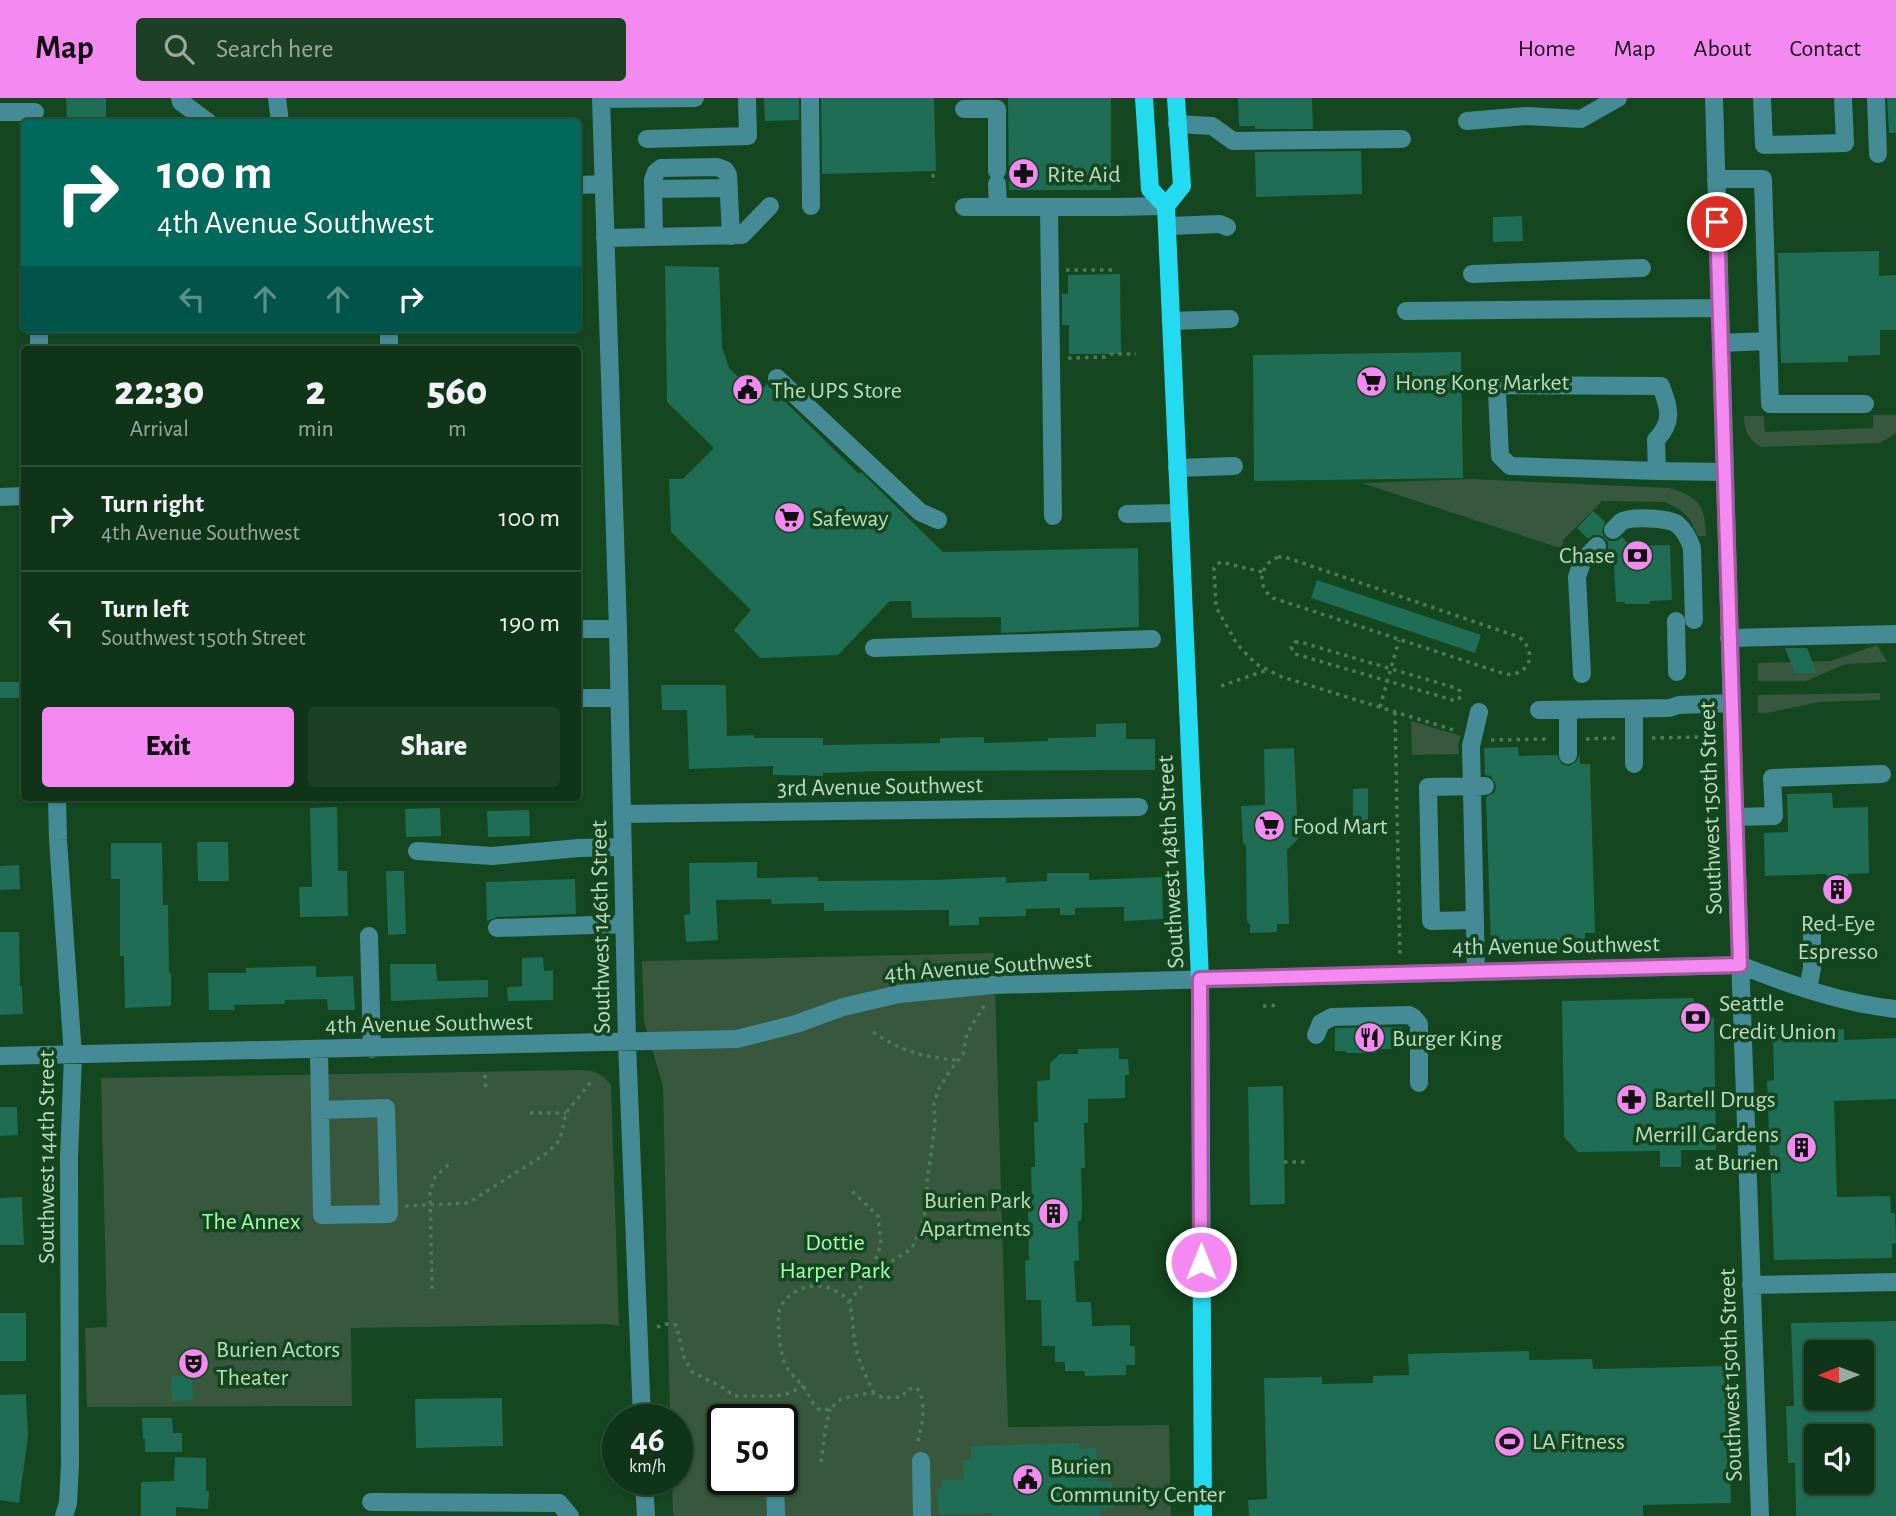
<!DOCTYPE html>
<html lang="en">
<head>
<meta charset="utf-8">
<style>
	:root { --surface:#0f3417; --page:#1d3f24; --text:#f1f3f6; --muted:#9baaa1; --line:#2f4f36; --accent:#f489f1 }
	body { margin:0; font-family:"Alegreya Sans",sans-serif; background:var(--page); color:var(--text); height:100vh; display:flex; flex-direction:column; font-size:26px; white-space:nowrap }
	* { box-sizing:border-box; margin:0 }
	p { font-size:23px; color:var(--muted) }
	.icon { flex:none; width:38px; height:38px; fill:none; stroke:currentColor; stroke-width:2; stroke-linecap:round; stroke-linejoin:round }
	.map { position:relative; flex:1; overflow:hidden }
	.drawer { position:absolute; left:21px; top:248px; width:560px; height:455px; display:flex; flex-direction:column; background:var(--surface); border-radius:7px; box-shadow:0 2px 5px #0004,0 0 0 2px var(--line) }
	.drawer>* { flex:none }
	.top-card { position:absolute; left:21px; top:21px; width:560px; height:214px; border-radius:7px; box-shadow:0 2px 5px #0004,0 0 0 2px var(--line); background:#00695c; color:#fff; overflow:hidden }
	.needle { width:46px; rotate:269deg }
	.buttons { position:absolute; left:1804px; top:1242px; display:grid; gap:14px }
	.buttons a { display:grid; place-items:center; width:70px; height:70px; border-radius:7px; background:var(--surface); box-shadow:0 2px 5px #0004,0 0 0 2px var(--line); font-size:35px }
	.speed { position:absolute; left:602px; top:1306px; display:flex; gap:14px; font-size:35px; font-weight:700; text-align:center }
	.speed>* { display:grid; place-content:center; width:91px; height:91px; border-radius:50%; background:var(--surface); box-shadow:0 2px 5px #0004,0 0 0 2px var(--line); line-height:1 }
	.speed small { font-size:18px; font-weight:400 }
	.speed .limit { border:4px solid #111; border-radius:10px; background:#fff; color:#111 }
	.pin { position:absolute; display:grid; place-items:center; width:60px; height:60px; color:#fff; margin:-30px; border:4px solid #fff; border-radius:50%; box-shadow:0 2px 7px #0007 }
	.me { position:absolute; width:77px; margin:-38px; rotate:0deg; stroke-linejoin:round; filter:drop-shadow(0 0 5px #0008) }
	.turn { display:flex; align-items:center; gap:24px; height:147px; padding:0 21px; font-size:32px }
	.turn .icon { width:91px; height:91px; stroke-width:2.5 }
	.turn b { display:block; font-size:49px; line-height:60px }
	.lanes { display:flex; align-items:center; height:66px; padding:0 21px; background:#0003; justify-content:center; gap:35px; direction:ltr }
	.lanes .off { opacity:.35 }
	.eta { display:flex; justify-content:space-evenly; align-items:center; height:119px; text-align:center }
	.eta b { font-size:42px; font-weight:800; line-height:49px }
	.action { display:flex; gap:14px; margin-top:auto; padding:14px 21px }
	.action a { flex:1; height:80px; border-radius:7px; background:var(--accent); color:#111; font-size:28px; font-weight:800; line-height:80px; text-align:center }
	.action a+a { background:var(--page); color:var(--text) }
	ul { padding:0; list-style:none }
	li { display:flex; align-items:center; gap:21px; height:105px; padding:0 21px; border-top:2px solid var(--line) }
	li div { flex:1 }
	li b { display:block; font-size:26px }
	li em { font-style:normal }
	header { display:flex; align-items:center; gap:42px; box-sizing:border-box; height:98px; padding:0 35px; background:var(--accent); color:#111 }
	header strong { font-size:33px }
	nav { display:flex; gap:38px; margin-inline-start:auto; font-size:24px }
	.search { width:490px; height:63px; background:var(--page); display:flex; align-items:center; gap:18px; box-sizing:border-box; padding:0 24px; border-radius:7px; color:var(--muted); font-size:26px }
	.map>svg:first-child { display:block }
	.green { fill:#37583c; fill-rule:evenodd }
	.building { fill:#206d55; fill-rule:evenodd }
	.lines { fill:none; stroke-linecap:round; stroke-linejoin:round }
	.path { stroke:#4e7a57; stroke-width:3.5; stroke-dasharray:3.5 5; stroke-linecap:butt }
	.minor { stroke:#458b95; stroke-width:18 }
	.major { stroke:#23daf0; stroke-width:18 }
	.route-casing { stroke:#9f599d; stroke-width:18 }
	.route { stroke:#f489f1; stroke-width:12 }
	.labels { text-anchor:middle; stroke-width:7; stroke-linejoin:round; paint-order:stroke }
	.poi-label { font-size:24px; fill:#bbdcbf; stroke:#14461f; text-anchor:start }
	.street-label { font-size:24px; fill:#bbdcbf; stroke:#14461f }
	.park-label { font-size:24px; fill:#a6fcb3; stroke:#14461f }
</style>
</head>
<body>
<header>
<strong>Map</strong>
<div class="search"><svg class="icon" aria-label="search" viewBox="0 0 24 24"><circle cx="10" cy="10" r="6"/><path d="M15 15l6 6"/></svg>Search here</div>
<nav><a>Home</a><a>Map</a><a>About</a><a>Contact</a></nav>
</header>
<div class="map">
<svg width="1896" height="1418" viewBox="0 0 1896 1418">
	<rect width="100%" height="100%" fill="#14461f"/>
	<path class="green" d="M1873,317H1896V335L1880,345L1761,349C1748,342 1744,332 1744,318H1764L1765,334L1873,330Z
		M1469,381L1669,390C1699,398 1705,408 1706,438H1698L1689,420L1679,411L1665,404L1602,403L1563,442V451L1362,385Z
		M1877,547L1887,563L1886,564L1846,566L1806,583H1758V565L1831,563Z
		M1880,595V602L1820,604L1766,615H1758V597Z
		M1411,623L1461,638L1458,646L1459,656L1412,657Z
		M994,855L1008,1329L1169,1327L1171,1418H673L672,1381H677V1321H670L663,988L644,924L642,863ZM723,1321H782V1381H723Z
		M581,972C594,972 604,976 611,988L619,1228L607,1226L351,1230L352,1308L87,1309L85,1230L107,1229L101,980Z"/>
	<path class="building" d="M66,0H106V20L67,21Z
		M764,0H799V22L765,23Z
		M821,0H934L936,73L822,76Z
		M1008,0H1111V92H1009Z
		M1238,0H1312L1313,31H1255V28H1239Z
		M1887,0H1896V35H1889Z
		M1361,53L1362,96L1256,99L1255,54Z
		M1522,118L1523,143L1493,144V119Z
		M1879,153V178L1896,177V232H1880V257L1848,258V264L1781,265L1778,155Z
		M665,168L719,169L722,249L729,270L757,297L767,286L859,376L861,374L943,454L1138,450L1139,529L1001,535V519L912,520L911,503H890L838,557L760,560L734,532L751,512L671,434L669,381H683L714,350L667,304Z
		M1120,176L1121,256H1069V227H1062V196H1068V177Z
		M1461,254L1463,380L1254,383L1253,257Z
		M1593,413L1605,424L1602,434L1605,439L1609,443H1617L1622,439L1631,448L1670,447L1672,502L1650,503V506H1625V504H1616L1614,466L1605,456L1608,450V444L1604,439L1599,437H1593L1588,441L1577,430Z
		M1317,482L1481,537L1475,555L1311,500Z
		M1785,550H1807L1817,575H1795Z
		M0,584H24V600H0Z
		M661,587H726L727,638L754,637V640H823V647L940,645V640L984,639V645L1048,643V640L1096,639V626L1126,625V641H1155V672L882,673L823,675V678L773,677V668L689,671L687,612H662Z
		M1518,649L1519,658L1557,657L1562,666L1569,668L1577,663L1580,656V666H1590L1595,835H1585V845L1491,847L1486,699L1495,694L1496,687L1491,678L1485,677L1484,650Z
		M1294,650L1298,741L1287,752L1289,826H1277V834L1250,835V827L1247,823L1246,748L1243,745L1241,708L1265,707L1264,651Z
		M1368,690V725H1353V691Z
		M1832,695L1833,710L1868,709L1869,775L1848,776L1847,795H1828L1827,776L1765,778L1764,735L1788,734L1787,696Z
		M337,709L338,773H347L348,818L300,819L299,789H312L310,710Z
		M440,710L441,738L406,739L405,711Z
		M529,712L530,738L488,739L487,713Z
		M197,744H228L229,783H198Z
		M111,745H162L163,807H168L169,875H171V908L125,910L124,858H120V781H111Z
		M757,764V780L818,779V783L933,782L1006,779V785L1047,783V775H1089V782L1162,779L1163,821L1124,823V809L1075,810V817H1060V810L1026,811V818L979,819V827L949,828V812L824,813V805L772,806L771,801L716,802L718,842L686,844L684,817L690,816L689,765Z
		M19,767L20,791L0,792V768Z
		M386,773H404L406,836L388,837Z
		M575,781L576,816L497,819L487,823L486,784Z
		M0,834H19L20,888H22L23,916L0,917Z
		M543,859L544,873L553,872V902L508,903L507,889L522,888V860Z
		M390,866H436L437,883L488,882V899L391,903Z
		M316,868V879L353,878L355,912H328L327,901L285,902V906L234,907L235,912H209L208,875H246V870Z
		M1693,900L1695,906L1705,917L1714,920L1716,1052H1681V1069H1660V1053L1578,1054L1564,1039L1562,903Z
		M1402,929L1403,951H1375L1376,955H1346V953H1335V930Z
		M1844,931V942L1896,940V1001L1834,1003L1837,1099L1890,1098L1891,1115H1895L1896,1142V1145L1892,1146V1160L1774,1162L1767,983L1774,982L1773,934Z
		M1119,950V961H1128L1129,977H1125V1000L1088,1001V1025H1084L1085,1070H1081L1082,1110L1081,1123H1078L1079,1162L1074,1163L1076,1204H1091L1092,1228L1130,1227V1248H1135V1267H1126V1277L1085,1278L1084,1273H1065V1264H1055V1248H1042L1041,1202H1026L1025,1163L1029,1162L1028,1109H1032L1031,1069H1035L1034,1024H1038L1037,983L1050,982V965L1060,956H1078V951Z
		M1283,988L1285,1106L1250,1107L1248,989Z
		M0,1009H17L18,1037L0,1038Z
		M22,1099L24,1147H0V1100Z
		M0,1215H26V1263H0Z
		M1896,1223V1418H1796L1795,1365H1788L1786,1308H1794L1791,1225ZM1816,1255H1862V1300H1816ZM1816,1339H1862V1384H1816Z
		M202,1251L203,1279L192,1280L193,1302L172,1303L171,1278H183V1252Z
		M1529,1253V1262L1592,1261L1593,1271L1728,1268L1731,1405L1643,1407V1418H1249L1248,1402L1267,1401L1264,1280L1322,1279V1286L1373,1285V1278L1409,1277L1408,1256Z
		M26,1296L28,1338L19,1405L0,1402V1297Z
		M502,1300L503,1348L416,1350L415,1301Z
		M142,1320H172L173,1335H182V1354H145V1341H143Z
		M1079,1345V1351L1096,1350L1098,1384H1112L1113,1411L1099,1412L1100,1418H992V1415L939,1417L937,1390H942V1382H964L963,1362H971V1348Z
		M175,1359L206,1360V1393H209L208,1411L176,1409V1418H141V1384L174,1383Z"/>
	<g class="lines">
		<path class="path" d="M933,76V85
			M1066,172H1113
			M1068,260L1105,259L1111,256H1136
			M1278,459H1285L1519,539C1538,554 1530,579 1505,576L1273,500C1256,488 1259,467 1278,459Z
			M1262,474L1221,464L1217,466L1214,470L1216,509L1237,546L1256,566L1282,579L1457,633
			M1295,544H1300L1456,590L1460,593L1461,598L1458,602H1453L1295,556L1291,549Z
			M1221,588L1267,572
			M1380,609L1399,542
			M1395,614L1400,858
			M1652,640L1699,639
			M1586,641L1616,640
			M1491,642L1550,641
			M1830,858L1835,851
			M1263,908L1278,907
			M873,934C901,953 922,959 956,962
			M485,977L486,994
			M530,1015H566
			M1284,1064H1306
			M405,1108L468,1105L547,1055L560,1042L566,1015L593,981
			M870,1177L911,1151L920,1134L928,1103L927,1085L935,1027L934,1006L938,992L949,974L963,956L967,935L986,905
			M432,1191L430,1094L435,1079L450,1065
			M849,1204L870,1177L881,1146L878,1118L851,1092
			M657,1229L665,1226L676,1227L684,1259L692,1274L722,1289L734,1298H776L789,1295L804,1288
			M874,1295C867,1281 860,1266 856,1251C853,1240 853,1211 848,1203C844,1196 834,1192 826,1189C809,1184 783,1195 779,1214C777,1225 780,1256 785,1266C789,1275 796,1280 802,1287C810,1295 809,1304 820,1312L830,1311L841,1301L863,1296L874,1295L883,1300L902,1299L908,1291L917,1290C928,1304 921,1331 917,1347
			M821,1364L825,1333L830,1311"/>
		<path class="minor" d="M180,0L181,4L208,24
			M277,0L280,24
			M601,0L618,531L627,945L642,1321
			M810,0L811,108
			M1714,0L1735,719L1760,1418
			M1762,0L1764,47L1845,45L1843,0
			M1876,0L1878,56
			M601,1L695,0
			M964,11H997V73
			M0,14H35
			M1467,23L1526,18L1581,21L1618,0
			M1177,26L1212,28L1233,43L1402,41
			M647,41L748,38L747,0
			M1716,81H1763L1768,243L1721,245
			M997,86L998,109
			M578,87L604,86
			M653,91L729,90
			M964,109H1115L1166,108
			M1049,110L1053,418
			M1168,128L1220,126L1227,129
			M654,139L653,82L656,74L661,70L717,69L725,72L728,77L731,138
			M605,140L742,137L770,108
			M1472,176L1642,170
			M1406,213L1720,210
			M1171,223L1230,221
			M39,231V252
			M389,231V252
			M1768,243L1770,306H1865
			M777,280L920,414L938,422
			M1177,370L1234,368
			M1657,373L1656,342C1674,323 1669,310 1661,288L1502,287L1497,293L1500,358L1510,368L1657,373L1725,374
			M0,399L24,398
			M1127,416L1179,415
			M1613,432C1614,431 1621,424 1621,424C1631,418 1668,420 1677,426C1684,432 1689,441 1692,450L1694,522
			M1676,523L1677,574
			M578,531H618
			M1729,540L1896,536
			M874,550L1152,541
			M1582,576L1577,479L1582,464L1597,448
			M578,600H619
			M1539,612L1669,610L1679,607L1731,605
			M1568,617V657
			M1634,619V666
			M57,700L58,742L73,958L69,1060L70,1367L68,1405L64,1418
			M622,716L1139,709
			M1735,719L1774,718L1772,680L1882,676
			M417,753L492,758L579,750L623,749
			M1475,822L1431,823L1428,689L1485,688
			M497,830L624,826
			M369,838L372,951
			M1476,874L1471,648L1479,614
			M1808,891L1812,870V833
			M1316,937L1321,925L1332,919L1409,917L1413,919L1419,926V985
			M319,952L322,1117L389,1116L386,1010L320,1012
			M0,958L737,941L796,926L843,909L899,896L993,887L1740,867C1788,886 1844,906 1896,911
			M1751,1187L1896,1184
			M921,1363L922,1418
			M644,1381L646,1418
			M775,1381L776,1418
			M371,1404L559,1405L570,1418"/>
		<path class="major" d="M1144,0L1150,91L1166,108L1200,881L1203,1418
			M1166,108L1182,88L1176,0"/>
	</g>
	<g class="lines">
		<defs>
			<path id="route" d="M1201,1164L1200,881L1740,867L1717,124"/>
		</defs>
		<use href="#route" class="route-casing"/>
		<use href="#route" class="route"/>
	</g>
	<defs>
		<symbol id="pharmacy-disc" viewBox="-11 -11 22 22"><circle r="9.5" fill="#f489f1" stroke="#14461f"/><path d="M-2-6h4v4h4v4h-4v4h-4v-4h-4v-4h4Z" fill="#111"/></symbol>
		<symbol id="supermarket-disc" viewBox="-11 -11 22 22"><circle r="9.5" fill="#f489f1" stroke="#14461f"/><path d="M-6-5.5h2.5l.6 2H6L4.5 2H-2.5L-4.4-4H-6ZM-1.5 3.2a1.3 1.3 0 1 0 .1 0ZM3 3.2a1.3 1.3 0 1 0 .1 0Z" fill="#111"/></symbol>
		<symbol id="civic-disc" viewBox="-11 -11 22 22"><circle r="9.5" fill="#f489f1" stroke="#14461f"/><path d="M-.6-6.5H3V-4.5H.6V-3L4-1V1h2V6H-6V1h2V-1L-.6-3ZM-1.2 2.5V6h2.4V2.5Z" fill="#111"/></symbol>
		<symbol id="bank-disc" viewBox="-11 -11 22 22"><circle r="9.5" fill="#f489f1" stroke="#14461f"/><path d="M-6-4H6V4H-6ZM0-2.3a2.3 2.3 0 1 0 0 4.6a2.3 2.3 0 1 0 0-4.6Z" fill="#111"/></symbol>
		<symbol id="building-disc" viewBox="-11 -11 22 22"><circle r="9.5" fill="#f489f1" stroke="#14461f"/><path d="M-4-6H4V6H1V3H-1V6H-4ZM-2.5-4.3h1.7v1.8h-1.7ZM.8-4.3h1.7v1.8H.8ZM-2.5-1h1.7V.8h-1.7ZM.8-1h1.7V.8H.8Z" fill="#111"/></symbol>
		<symbol id="restaurant-disc" viewBox="-11 -11 22 22"><circle r="9.5" fill="#f489f1" stroke="#14461f"/><path d="M-5-6h1v4h1v-4h1v4h1v-4h1v5L-1.5 .5V6h-2V.5L-5-1ZM5-6V6H3V1.5H1.5Q1.5-4 5-6Z" fill="#111"/></symbol>
		<symbol id="theatre-disc" viewBox="-11 -11 22 22"><circle r="9.5" fill="#f489f1" stroke="#14461f"/><path d="M-5-5.5Q0-4 5-5.5V0Q5 5 0 6Q-5 5-5 0ZM-3.3-2.5H-1v1.5H-3.3ZM1-2.5H3.3v1.5H1ZM-2.8 1Q0 5.5 2.8 1Z" fill="#111"/></symbol>
		<symbol id="stadium-disc" viewBox="-11 -11 22 22"><circle r="9.5" fill="#f489f1" stroke="#14461f"/><path d="M0-5a6.5 5 0 1 0 0 10a6.5 5 0 1 0 0-10ZM-3.5-1.8h7v3.6h-7Z" fill="#111"/></symbol>
	</defs>
	<g fill-rule="evenodd">
		<use href="#pharmacy-disc" x="1006" y="58" width="35" height="35"/>
		<use href="#supermarket-disc" x="1354" y="266" width="35" height="35"/>
		<use href="#civic-disc" x="730" y="274" width="35" height="35"/>
		<use href="#supermarket-disc" x="772" y="402" width="35" height="35"/>
		<use href="#bank-disc" x="1620" y="440" width="35" height="35"/>
		<use href="#supermarket-disc" x="1252" y="710" width="35" height="35"/>
		<use href="#building-disc" x="1820" y="774" width="35" height="35"/>
		<use href="#bank-disc" x="1678" y="902" width="35" height="35"/>
		<use href="#restaurant-disc" x="1352" y="922" width="35" height="35"/>
		<use href="#pharmacy-disc" x="1614" y="984" width="35" height="35"/>
		<use href="#building-disc" x="1784" y="1032" width="35" height="35"/>
		<use href="#building-disc" x="1036" y="1098" width="35" height="35"/>
		<use href="#theatre-disc" x="176" y="1248" width="35" height="35"/>
		<use href="#stadium-disc" x="1492" y="1326" width="35" height="35"/>
		<use href="#civic-disc" x="1010" y="1364" width="35" height="35"/>
	</g>
	<g class="labels">
		<g class="poi-label">
			<text x="1047" y="84">Rite Aid</text>
			<text x="1395" y="292">Hong Kong Market</text>
			<text x="771" y="300">The UPS Store</text>
			<text x="812" y="428">Safeway</text>
			<text x="1615" y="465" text-anchor="end">Chase</text>
			<text x="1293" y="736">Food Mart</text>
			<text x="1838" y="833" text-anchor="middle">Red-Eye<tspan x="1838" dy="28">Espresso</tspan></text>
			<text x="1719" y="913">Seattle<tspan x="1719" dy="28">Credit Union</tspan></text>
			<text x="1392" y="948">Burger King</text>
			<text x="1654" y="1009">Bartell Drugs</text>
			<text x="1779" y="1044" text-anchor="end">Merrill Gardens<tspan x="1779" dy="28">at Burien</tspan></text>
			<text x="1031" y="1110" text-anchor="end">Burien Park<tspan x="1031" dy="28">Apartments</tspan></text>
			<text x="216" y="1259">Burien Actors<tspan x="216" dy="28">Theater</tspan></text>
			<text x="1532" y="1351">LA Fitness</text>
			<text x="1050" y="1376">Burien<tspan x="1050" dy="28">Community Center</tspan></text>
		</g>
		<g class="street-label">
			<text transform="translate(880 688) rotate(-1)" y="8">3rd Avenue Southwest</text>
			<text transform="translate(1710 710) rotate(-92)" y="8">Southwest 150th Street</text>
			<text transform="translate(1170 764) rotate(-93)" y="8">Southwest 148th Street</text>
			<text transform="translate(600 829) rotate(-91)" y="8">Southwest 146th Street</text>
			<text transform="translate(1556 847) rotate(-1)" y="8">4th Avenue Southwest</text>
			<text transform="translate(988 868) rotate(-4)" y="8">4th Avenue Southwest</text>
			<text transform="translate(429 925) rotate(-1)" y="8">4th Avenue Southwest</text>
			<text transform="translate(46 1059) rotate(-90)" y="8">Southwest 144th Street</text>
			<text transform="translate(1730 1277) rotate(-92)" y="8">Southwest 150th Street</text>
		</g>
		<g class="park-label">
			<text x="251" y="1131">The Annex</text>
			<text x="835" y="1152">Dottie<tspan x="835" dy="28">Harper Park</tspan></text>
		</g>
	</g>
</svg>
<div class="buttons">
<a><svg class="needle" viewBox="-14 -14 28 28"><path d="M0-13l5 13h-10z" fill="#e53935"/><path d="M0 13l5-13h-10z" fill="#9baaa1"/></svg></a>
<a><svg class="icon" aria-label="sound" viewBox="0 0 24 24"><path d="M4 9h4l5-4v14l-5-4H4zM17 9q2 3 0 6"/></svg></a>
</div>
<div class="speed"><div>46<small>km/h</small></div><div class="limit">50</div></div>
<div class="pin" style="left:1717px;top:124px;background:#d93025"><svg class="icon" aria-label="arrive" viewBox="0 0 24 24"><path d="M6 21V4h12l-3 4 3 4H6"/></svg></div>
<svg class="me" style="left:1201px;top:1164px" viewBox="-20 -20 40 40"><circle r="17" fill="#f489f1" stroke="#fff" stroke-width="3"/><path d="M0-11L8 9 0 5-8 9z" fill="#fff"/></svg>
<div class="top-card">
<div class="turn"><svg class="icon" aria-label="right" viewBox="0 0 24 24"><path d="M7 20v-9h11M14 6l5 5-5 5"/></svg><div><b>100 m</b>4th Avenue Southwest</div></div>
<div class="lanes"><svg class="icon off" aria-label="left" viewBox="0 0 24 24"><path d="M17 20v-9H6M10 6l-5 5 5 5"/></svg><svg class="icon off" aria-label="ahead" viewBox="0 0 24 24"><path d="M12 20V5M6 11l6-6 6 6"/></svg><svg class="icon off" aria-label="ahead" viewBox="0 0 24 24"><path d="M12 20V5M6 11l6-6 6 6"/></svg><svg class="icon" aria-label="right" viewBox="0 0 24 24"><path d="M7 20v-9h11M14 6l5 5-5 5"/></svg></div>
</div>
<section class="drawer">
<div class="eta">
<div><b>22:30</b><p>Arrival</p></div>
<div><b>2</b><p>min</p></div>
<div><b>560</b><p>m</p></div>
</div>
<ul>
<li><svg class="icon" aria-label="right" viewBox="0 0 24 24"><path d="M7 20v-9h11M14 6l5 5-5 5"/></svg><div><b>Turn right</b><p>4th Avenue Southwest</p></div><em>100 m</em></li>
<li><svg class="icon" aria-label="left" viewBox="0 0 24 24"><path d="M17 20v-9H6M10 6l-5 5 5 5"/></svg><div><b>Turn left</b><p>Southwest 150th Street</p></div><em>190 m</em></li>
</ul>
<div class="action"><a>Exit</a><a>Share</a></div>
</section>
</div>
</body>
</html>
